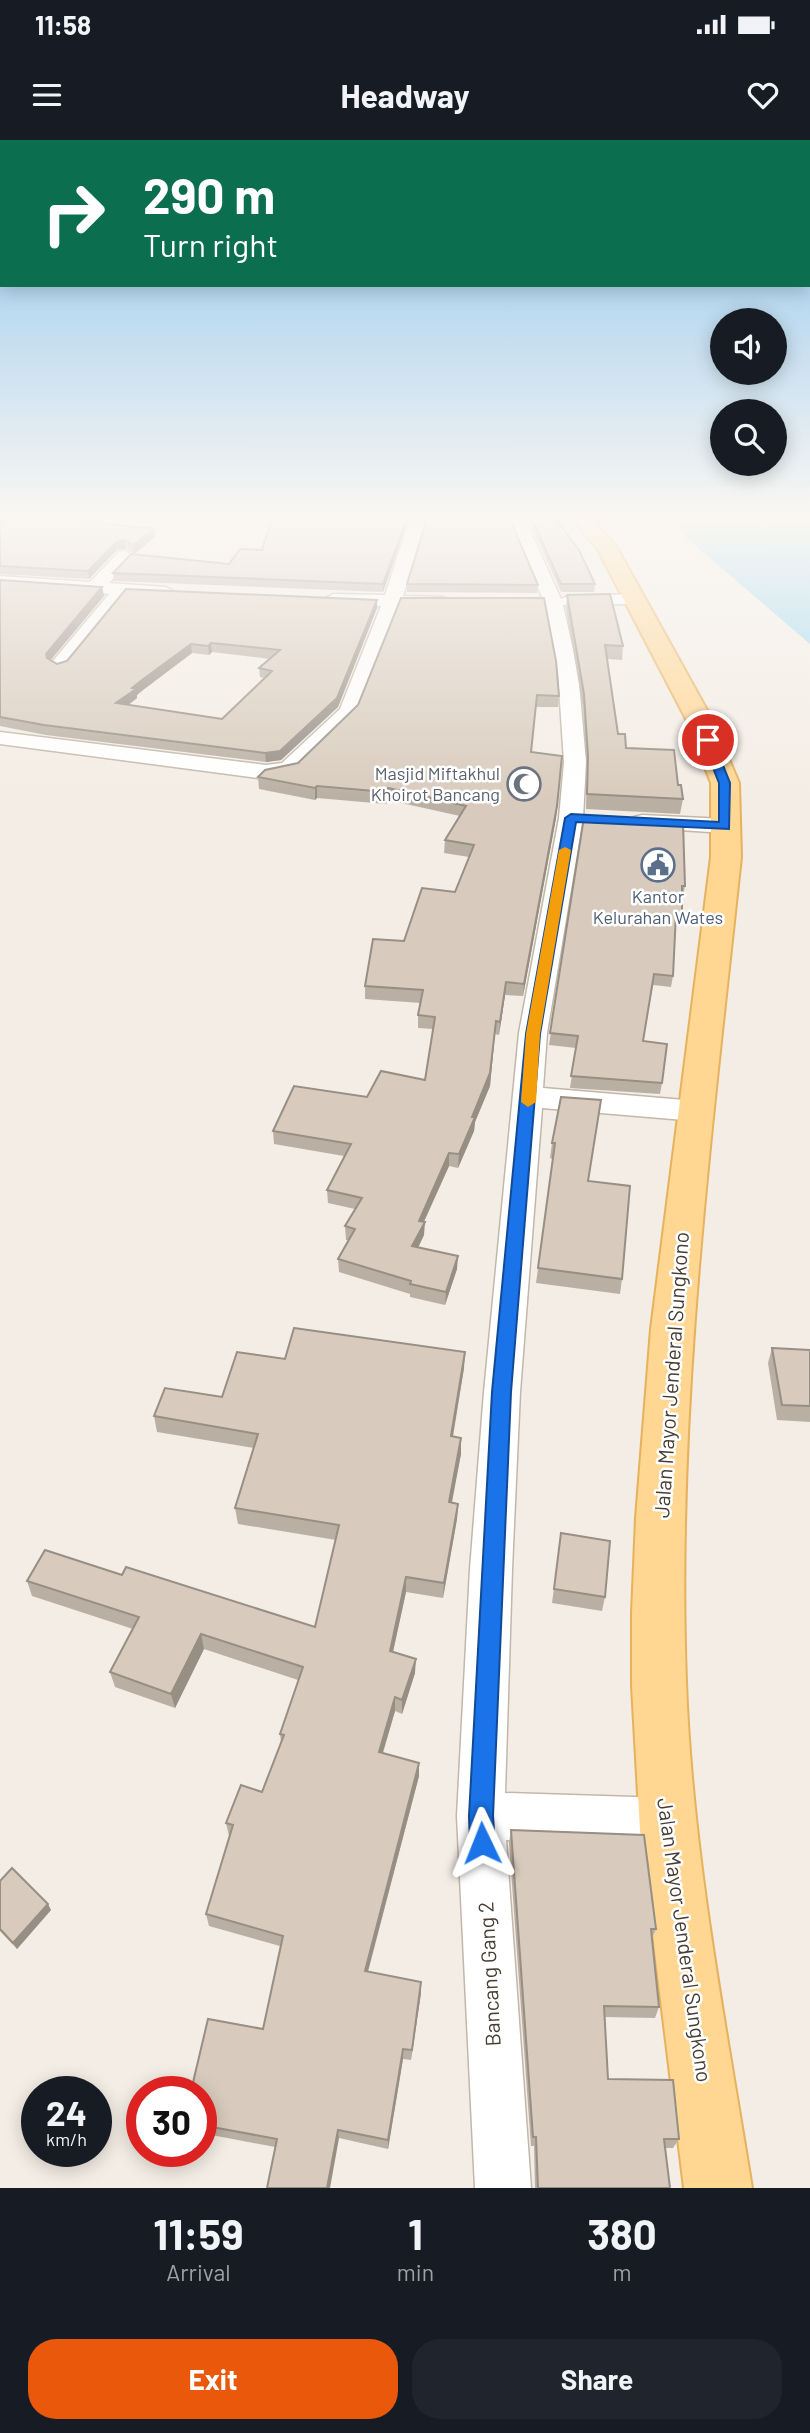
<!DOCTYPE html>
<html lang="en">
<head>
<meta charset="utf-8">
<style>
	:root { --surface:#171b24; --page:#20242c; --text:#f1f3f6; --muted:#9ea1a6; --accent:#ea580c }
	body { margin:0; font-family:Barlow,sans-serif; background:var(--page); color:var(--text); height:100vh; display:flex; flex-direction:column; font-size:26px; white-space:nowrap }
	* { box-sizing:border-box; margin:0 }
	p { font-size:23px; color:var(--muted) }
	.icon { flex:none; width:38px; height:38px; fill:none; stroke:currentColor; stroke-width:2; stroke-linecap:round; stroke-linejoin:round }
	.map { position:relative; height:2048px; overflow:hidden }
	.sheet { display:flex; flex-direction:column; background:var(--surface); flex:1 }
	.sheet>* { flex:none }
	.guide { position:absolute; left:0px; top:0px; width:810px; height:147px; box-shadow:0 4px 18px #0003; background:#0b6e4f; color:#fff; overflow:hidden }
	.fabs { position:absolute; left:710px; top:168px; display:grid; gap:14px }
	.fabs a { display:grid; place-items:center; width:77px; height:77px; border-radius:50%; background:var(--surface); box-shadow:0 4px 18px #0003; font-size:35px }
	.speed { position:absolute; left:21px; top:1936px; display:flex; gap:14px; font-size:35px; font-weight:700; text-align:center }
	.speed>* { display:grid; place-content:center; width:91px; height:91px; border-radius:50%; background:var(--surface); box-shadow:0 4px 18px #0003; line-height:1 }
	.speed small { font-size:18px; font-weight:400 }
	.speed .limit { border:10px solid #d22; background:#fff; color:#111 }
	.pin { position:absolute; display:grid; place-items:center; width:60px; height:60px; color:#fff; margin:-30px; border:4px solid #fff; border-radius:50%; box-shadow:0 2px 7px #0007 }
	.me { position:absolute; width:77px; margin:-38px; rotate:358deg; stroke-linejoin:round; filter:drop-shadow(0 0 5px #0008) }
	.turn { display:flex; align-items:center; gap:24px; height:147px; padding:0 28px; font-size:32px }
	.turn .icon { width:91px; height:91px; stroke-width:2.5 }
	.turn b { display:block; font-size:49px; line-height:60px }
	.eta { display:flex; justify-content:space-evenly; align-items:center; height:119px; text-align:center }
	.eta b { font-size:42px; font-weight:700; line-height:49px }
	.action { display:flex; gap:14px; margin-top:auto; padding:14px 28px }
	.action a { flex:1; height:80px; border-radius:28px; background:var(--accent); color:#fff; font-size:28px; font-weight:700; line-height:80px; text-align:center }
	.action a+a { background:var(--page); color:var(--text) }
	.status { display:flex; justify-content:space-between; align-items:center; height:49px; padding:0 35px; background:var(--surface); direction:ltr }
	.status svg { height:19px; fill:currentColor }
	header { display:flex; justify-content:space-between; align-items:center; height:91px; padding:0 28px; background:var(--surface); font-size:32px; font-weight:700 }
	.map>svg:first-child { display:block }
	.water { fill:#9ed8f2 }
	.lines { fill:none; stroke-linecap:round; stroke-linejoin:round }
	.minor-casing { stroke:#c2b7aa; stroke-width:3 }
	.major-casing { stroke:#e7b25e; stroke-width:4 }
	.minor { fill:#fff; fill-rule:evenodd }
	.major { fill:#ffd692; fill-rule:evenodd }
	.wall { fill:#baafa3; fill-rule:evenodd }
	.shaded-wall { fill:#978e84 }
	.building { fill:#d8cbbd; stroke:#978e84; stroke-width:2; fill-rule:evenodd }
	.route { fill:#1a73e8; stroke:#114b97; stroke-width:2 }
	.slow { fill:#f59e0b }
	.labels { text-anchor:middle; stroke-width:5; stroke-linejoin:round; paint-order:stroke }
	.far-worship-label { font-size:18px; fill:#5b616d; stroke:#fff; text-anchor:end }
	.far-service-label { font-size:18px; fill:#4e5e75; stroke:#fff }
	.street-label { font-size:21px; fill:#463d34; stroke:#fff }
</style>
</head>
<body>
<div class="status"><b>11:58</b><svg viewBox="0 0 49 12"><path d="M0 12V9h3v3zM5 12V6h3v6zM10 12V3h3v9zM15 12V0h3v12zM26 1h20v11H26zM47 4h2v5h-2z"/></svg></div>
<header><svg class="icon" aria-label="menu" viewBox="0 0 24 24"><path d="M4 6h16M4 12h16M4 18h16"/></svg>Headway<svg class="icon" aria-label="heart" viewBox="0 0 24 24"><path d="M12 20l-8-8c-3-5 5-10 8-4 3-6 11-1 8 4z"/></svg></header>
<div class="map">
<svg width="810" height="2048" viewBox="0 0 810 2048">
	<rect width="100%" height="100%" fill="#f3ede5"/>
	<path class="water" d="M660,375H810V504Z"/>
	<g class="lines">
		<defs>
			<path id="minor" d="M411,375H427L403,456L443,457L452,462L443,467L399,466L356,575L297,633L266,639L0,604V592L266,625L282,623L340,569L381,466L333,464L324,459L333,454L385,455Z
				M507,375H523L561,459L568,456L636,454L645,459L636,464L563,465L578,532L586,622L583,678L547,893L543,948L696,961L707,964L711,971L707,978L696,981L542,968L520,1252L512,1429L505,1653L666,1658L683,1665L690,1682L683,1699L666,1706L506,1700L531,2048H475L457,1676L470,1429L484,1252L519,893L559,678L564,622L558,532L544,462Z
				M125,411L133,416L109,443L166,447L175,452L166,457L127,455L67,529H53L50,525L53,521L109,454L0,446V436L90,442L119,412Z
				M642,675L725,679L733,681L737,686L733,691L725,693L634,687L630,682L634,677Z"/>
			<path id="major" d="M568,375H588L616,406L712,579L739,643L741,717C712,990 676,1266 686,1542C692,1712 725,1880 752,2048H684L640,1690L632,1546V1473L636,1378L651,1189L711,717V643L686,579L597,408Z"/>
		</defs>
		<use href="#minor" class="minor-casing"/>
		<use href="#major" class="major-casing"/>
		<use href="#minor" class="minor"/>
		<use href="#major" class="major"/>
	</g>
	<path class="wall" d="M0,375H50L49,377L154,389L155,397L134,414L126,409L117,410L89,439L0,434Z
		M410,375L383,452L114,441L113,433L229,424L262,410Z
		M526,375H553L595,444L594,452H561Z
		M0,440L102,447L104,456L51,520L57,524L377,460V468L338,567L281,620L266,622L46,595L0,586ZM212,512L270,519L259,528L260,537L264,538L222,579L128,565L137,558V555L143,550L192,513L209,515Z
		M407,444L538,445L537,453L407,452Z
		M567,455L623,506L622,520L607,519L618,594L626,608L678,645L683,659L680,674L586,669L587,631L583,568L566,469Z
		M401,458L559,556L558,567H536L531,612L562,616L556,678L523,856L505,855L499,895L495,894L490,946L475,982L474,991L458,1028L449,1026L424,1082V1095L418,1108L457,1129L445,1165L410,1157V1154L339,1132L338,1119L349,1100H346L345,1086L355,1069L328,1063L327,1050L344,1016L274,1004L273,991L367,957L425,940L433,889L418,888V875L421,863L365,859V846L404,801L455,752L469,717L444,713L445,700L460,676L388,660L386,664L317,658L315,660L259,649L258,637L298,623L358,565Z
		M584,677L685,746L683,757H682V773L680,785L676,784L673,836L671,847L653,845L643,901L662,943L660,954L570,948L576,908L549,905Z
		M561,957L622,1139L620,1154L536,1143L553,1019L550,1018L552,1003Z
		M772,1208L810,1210V1282L777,1280L768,1223Z
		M285,1219L464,1228L453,1297L461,1314L451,1363L458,1364L457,1379L443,1458L406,1452L393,1512L415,1533L402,1574L395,1571L383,1613L419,1623V1636L368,1832L421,1853L411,1920L403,1919L388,2009L339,1998L275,2007L201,1993V1951L263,1889L280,1806L209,1786L206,1774L229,1696L226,1683L262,1652L281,1602L280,1594L298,1540L204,1509L175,1568L115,1547L110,1532L133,1489L32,1456L27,1441L122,1435L315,1487L336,1400L238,1384L235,1368L254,1308L157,1292L154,1276L222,1257Z
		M561,1393L605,1457L602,1471L552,1463Z
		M511,1690L656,1789L652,1798L659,1867L655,1878L605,1877L608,1939L679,1999L673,2008H665L670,2048H535L534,2006H531L509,1703Z
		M0,1741L51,1770L17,1809L0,1791Z"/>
	<path class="shaded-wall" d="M408,375H410L383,452V444Z
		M154,389L155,397L134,414L133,405Z
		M125,400L126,409L117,410L89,439L88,431L116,402Z
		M102,447L104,456L48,523L46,514Z
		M377,460V468L338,567L281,620L266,622L265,613Z
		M211,503L212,512L209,515L208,506Z
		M191,504L192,513L143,550L137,555V558L118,573L116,563L132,548Z
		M317,646V658L315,660V648Z
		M388,648V660L386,664V652Z
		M557,666L556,678L523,856L524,844Z
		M506,842L505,855L499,895L500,882Z
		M496,881L490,946L475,982L474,991L458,1028L459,1014Z
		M449,1013V1026L420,1090L425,1082L424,1095L412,1120V1106L419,1081Z
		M458,1116L457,1129L445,1165L446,1152Z
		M465,1212L464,1228L450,1312L451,1296Z
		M461,1298V1314L449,1378V1362Z
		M458,1364L457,1379L443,1458L444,1443Z
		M406,1437V1452L390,1525V1511Z
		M201,1494L204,1509L175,1568L171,1554Z
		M416,1519L415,1533L402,1574V1560Z
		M395,1557V1571L379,1625V1612Z
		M419,1623V1636L365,1842V1831Z
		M48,1764L51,1770L17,1809L13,1803Z
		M421,1842V1853L411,1920L412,1910Z
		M403,1909V1919L388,2009V2000Z
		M338,1990L339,1998L330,2048H327Z"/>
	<path class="building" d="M0,375H48L47,377L154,389L133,405L125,400L116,402L88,431L0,426Z
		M273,375H408L383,444L113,433L131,414L229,424L240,409L262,410Z
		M428,375H508L538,445L407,444Z
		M530,375H553L579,410L595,444H561Z
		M0,440L102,447L46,514L47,518L57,524L67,521L126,449L377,460L337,558L280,611L265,613L44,585L0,577ZM211,503L280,510L259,528L272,531L222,579L116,563L136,549L132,548L142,540L191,504L208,506Z
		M610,454L623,506L605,505L618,594H625L626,608L674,610L678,645H681L683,659L587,654L588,616L584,554L567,455Z
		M401,458H544L556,521L559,556L537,555L531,612L562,616L557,666L524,844L506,842L500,882L496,881L490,933L472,977H475L459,1014L449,1013L419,1081L425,1082L412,1106L458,1116L446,1152L410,1144L411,1141L338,1119L355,1089L345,1086L362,1058L327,1050L351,1004L273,991L294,946L367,957L381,931L425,940L435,877L418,875L423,850L365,846L373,799L404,801L422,748L455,752L474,705L445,700L466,666L388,648L386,652L317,646L315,648L258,637L265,630L298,623L358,565Z
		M584,677L683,683L685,746H682V773H676L673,836L654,834L643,901L667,904L662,943L571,936L578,896L550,893Z
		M561,957L601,960L588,1041L630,1046L622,1139L538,1128L555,1003H552Z
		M294,1188L465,1212L451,1296L461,1298L449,1362L458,1364L444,1443L406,1437L390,1511L416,1519L402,1560L395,1557L379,1612L419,1623L365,1831L421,1842L412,1910L403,1909L388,2000L338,1990L327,2048H267L277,1999L201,1985V1951H191L208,1879L263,1889L283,1796L206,1774L233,1685L226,1683L241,1645L262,1652L284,1595L280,1594L303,1527L201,1494L171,1554L110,1532L139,1477L27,1441L45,1410L122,1435L126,1427L315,1487L339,1385L235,1368L258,1294L154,1276L165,1248L222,1257L237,1212L285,1219Z
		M772,1208L810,1210V1266L782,1265Z
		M561,1393L610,1401L605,1457L554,1449Z
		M511,1690L644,1695L656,1789H651L659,1867L604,1866L608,1939L673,1940L679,1999H664L670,2048H538L536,1997H533Z
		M12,1728L48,1764L13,1803L0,1789V1741Z"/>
	<linearGradient id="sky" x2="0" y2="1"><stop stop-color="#8ac2ec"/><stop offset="0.57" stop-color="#faf7f3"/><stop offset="1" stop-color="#faf7f3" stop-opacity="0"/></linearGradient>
	<rect width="810" height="662" fill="url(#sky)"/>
	<path class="route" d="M708,597L713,600L730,643L729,689L576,682L540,894L511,1252L493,1676L495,1703L491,1711L482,1715L474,1711L470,1703L469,1676L492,1252L526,894L565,678L571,674L719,682V643L702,600Z"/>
	<path class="slow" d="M565,707L571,710L540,894L536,962L528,967L521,962L526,894L559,710Z"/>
	<defs>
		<symbol id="mosque-ring" viewBox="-11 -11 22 22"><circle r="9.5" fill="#fff" stroke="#6b7280" stroke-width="1.5"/><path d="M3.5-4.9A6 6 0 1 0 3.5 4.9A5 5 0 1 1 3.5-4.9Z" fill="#6b7280"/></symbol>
		<symbol id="civic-ring" viewBox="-11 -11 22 22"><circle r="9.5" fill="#fff" stroke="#5c6f8a" stroke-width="1.5"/><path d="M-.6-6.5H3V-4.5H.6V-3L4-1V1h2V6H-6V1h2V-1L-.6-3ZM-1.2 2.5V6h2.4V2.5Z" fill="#5c6f8a"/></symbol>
	</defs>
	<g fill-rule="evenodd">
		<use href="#mosque-ring" x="505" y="625" width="38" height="38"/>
		<use href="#civic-ring" x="639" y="706" width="38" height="38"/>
	</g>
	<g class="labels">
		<g class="far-worship-label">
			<text x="500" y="640">Masjid Miftakhul<tspan x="500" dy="21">Khoirot Bancang</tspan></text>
		</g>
		<g class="far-service-label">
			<text x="658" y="763">Kantor<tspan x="658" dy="21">Kelurahan Wates</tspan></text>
		</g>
		<g class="street-label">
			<text transform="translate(672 1235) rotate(-86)" y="7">Jalan Mayor Jenderal Sungkono</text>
			<text transform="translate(684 1800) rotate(82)" y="7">Jalan Mayor Jenderal Sungkono</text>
			<text transform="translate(490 1834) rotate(-93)" y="7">Bancang Gang 2</text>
		</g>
	</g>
</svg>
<div class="fabs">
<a><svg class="icon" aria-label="sound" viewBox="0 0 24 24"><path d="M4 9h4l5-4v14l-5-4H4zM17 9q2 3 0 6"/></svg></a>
<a><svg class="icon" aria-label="search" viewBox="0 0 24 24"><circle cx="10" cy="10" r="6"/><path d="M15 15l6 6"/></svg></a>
</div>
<div class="speed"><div>24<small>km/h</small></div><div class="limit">30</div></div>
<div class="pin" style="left:708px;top:600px;background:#d93025"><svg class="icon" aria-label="arrive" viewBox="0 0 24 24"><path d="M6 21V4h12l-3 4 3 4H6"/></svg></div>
<svg class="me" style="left:482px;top:1703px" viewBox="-20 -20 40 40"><path d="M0-17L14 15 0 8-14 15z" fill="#1a73e8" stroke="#fff" stroke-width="4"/></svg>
<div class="guide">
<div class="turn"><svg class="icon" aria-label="right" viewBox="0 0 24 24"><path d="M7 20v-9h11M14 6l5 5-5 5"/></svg><div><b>290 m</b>Turn right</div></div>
</div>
</div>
<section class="sheet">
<div class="eta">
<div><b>11:59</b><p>Arrival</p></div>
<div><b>1</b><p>min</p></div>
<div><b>380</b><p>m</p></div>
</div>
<div class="action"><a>Exit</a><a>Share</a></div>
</section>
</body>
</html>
